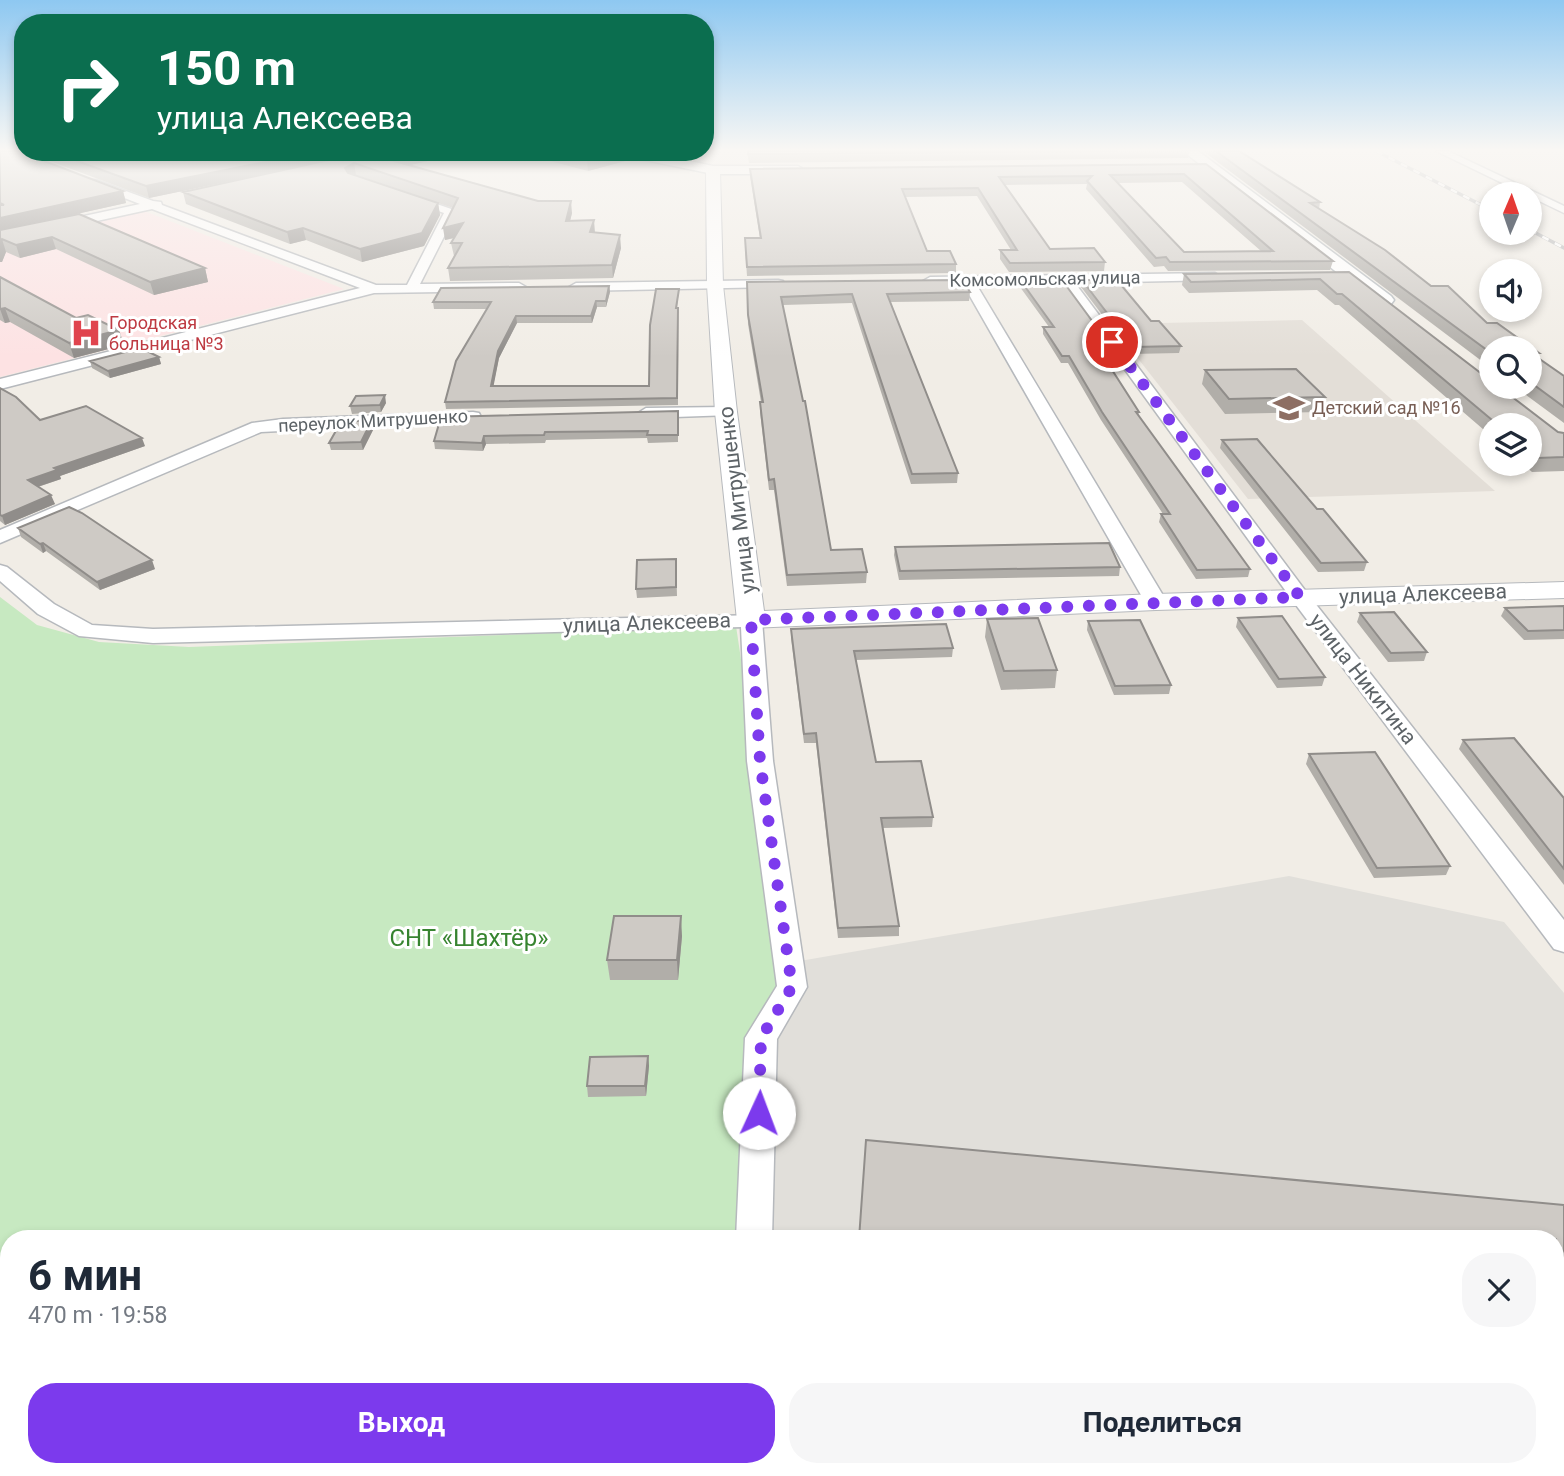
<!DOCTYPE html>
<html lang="ru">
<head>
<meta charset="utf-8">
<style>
	:root { --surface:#fff; --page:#f6f6f7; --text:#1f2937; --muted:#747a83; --accent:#7c3aed }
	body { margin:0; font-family:Roboto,sans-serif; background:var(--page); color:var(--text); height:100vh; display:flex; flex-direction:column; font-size:26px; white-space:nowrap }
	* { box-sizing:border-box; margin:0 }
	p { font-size:23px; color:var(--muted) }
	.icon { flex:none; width:38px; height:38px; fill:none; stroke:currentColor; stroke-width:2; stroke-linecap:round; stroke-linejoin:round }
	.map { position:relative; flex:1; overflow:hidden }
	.side { position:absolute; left:0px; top:1230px; width:1564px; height:247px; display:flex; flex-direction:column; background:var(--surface); border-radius:28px 28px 0 0; box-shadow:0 4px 10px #0003 }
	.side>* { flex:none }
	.top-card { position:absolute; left:14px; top:14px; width:700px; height:147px; border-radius:28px; box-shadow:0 4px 10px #0003; background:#0b6e4f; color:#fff; overflow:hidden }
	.needle { width:46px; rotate:2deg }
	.fabs { position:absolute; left:1479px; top:182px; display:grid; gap:14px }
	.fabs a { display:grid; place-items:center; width:63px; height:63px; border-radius:50%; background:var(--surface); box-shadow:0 4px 10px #0003; font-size:35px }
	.pin { position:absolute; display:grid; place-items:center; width:60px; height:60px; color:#fff; margin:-30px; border:4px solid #fff; border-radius:50%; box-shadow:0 2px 7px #0007 }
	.me { position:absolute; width:77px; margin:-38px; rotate:2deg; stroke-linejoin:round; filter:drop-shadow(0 0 5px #0008) }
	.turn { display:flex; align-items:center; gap:24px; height:147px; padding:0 28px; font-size:32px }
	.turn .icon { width:91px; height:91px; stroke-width:2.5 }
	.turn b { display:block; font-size:49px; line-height:60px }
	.round { display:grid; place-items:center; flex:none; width:74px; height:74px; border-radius:28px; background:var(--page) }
	.overview { display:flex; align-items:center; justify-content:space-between; height:119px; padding:0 28px }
	h1 { font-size:42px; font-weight:700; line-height:52px }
	.action { display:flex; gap:14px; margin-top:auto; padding:14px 28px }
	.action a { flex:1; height:80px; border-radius:28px; background:var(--accent); color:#fff; font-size:28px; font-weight:700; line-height:80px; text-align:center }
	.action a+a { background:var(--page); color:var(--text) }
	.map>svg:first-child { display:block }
	.industrial { fill:#e1dfda }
	.education { fill:#e3ded7 }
	.medical { fill:#fde2e3 }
	.green { fill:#c7e9c1 }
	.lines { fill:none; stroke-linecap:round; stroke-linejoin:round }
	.minor-casing { stroke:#b6b9bd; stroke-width:3 }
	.tertiary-casing { stroke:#b6b9bd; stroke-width:2 }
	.secondary-casing { stroke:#b4babe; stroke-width:3 }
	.minor { fill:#fff; fill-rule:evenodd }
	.tertiary { fill:#fff; fill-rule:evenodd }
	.secondary { fill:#fff; fill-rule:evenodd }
	.rail-casing { stroke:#b5b6b7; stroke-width:3.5 }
	.rail { stroke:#fff; stroke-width:2.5; stroke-dasharray:7; stroke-linecap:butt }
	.wall { fill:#b1aea9; fill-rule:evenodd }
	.shaded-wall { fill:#908d8a }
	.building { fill:#cecac5; stroke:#908d8a; stroke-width:2; fill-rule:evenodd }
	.route { stroke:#7c3aed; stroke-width:12; stroke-dasharray:0 21.6 }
	.labels { text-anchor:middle; stroke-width:6; stroke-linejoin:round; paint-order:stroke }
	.far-street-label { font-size:18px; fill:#5d6367; stroke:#fff }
	.far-health-label { font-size:18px; fill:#be3a42; stroke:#fff; text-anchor:start }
	.far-education-label { font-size:18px; fill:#785e54; stroke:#fff; text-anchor:start }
	.street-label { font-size:21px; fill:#5d6367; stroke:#fff }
	.near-park-label { font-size:24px; fill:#378430; stroke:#fff }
</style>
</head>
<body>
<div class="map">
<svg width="1564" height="1476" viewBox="0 0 1564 1476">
	<rect width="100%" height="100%" fill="#f1ede6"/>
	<path class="industrial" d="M1289,876L1504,922L1564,993V1476H764V1468H1556V1239H766L768,1050L800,961Z"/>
	<path class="education" d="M1302,320L1495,491L1248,499L1111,324Z"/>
	<path class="medical" d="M144,211L344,289L0,377V243Z"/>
	<path class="green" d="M0,597L37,625L99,642L189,647L736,626L788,974L753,1037L749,1239H9V1468H743V1476H0Z"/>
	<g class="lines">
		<defs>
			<path id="minor" d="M1436,151H1448L1564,206V213Z
				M88,180H96L153,201L161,202L162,205L376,285H407L444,213L404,199L402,197L408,194L457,211L420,284L519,283L526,287L519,291L374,293L0,389V379L360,288L152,209L0,242V234L140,204L88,184Z
				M1215,273L1222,277L1220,280L1075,283L1307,593L1564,920V952L1554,949L1293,601L1062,283L976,284L1167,602L1163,606H1149L1145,602L967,291L962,284L930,285L923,281L930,277Z
				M778,280L783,281V287L576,291L569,287L576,283Z
				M726,407L732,409L734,412L732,415L646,418L638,413L646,408Z
				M473,412L479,413L481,417L479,421L261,432L0,543V530L252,423L283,419Z
				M0,565L7,567L54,604L92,625L153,629L759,615L762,620L773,761L807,987L777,1039L772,1239H736L745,1038L777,986L747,761L741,627L153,643L79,636L38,614L0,581Z"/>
			<path id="tertiary" d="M713,166L720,170L723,285L737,412L764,611L1156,594L1564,582V598L1156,610L751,628L741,626L737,620L715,412L707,285L706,170Z"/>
			<path id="secondary" d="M1183,151H1198L1391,296L1394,300L1391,304H1377Z
				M618,152H647L713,166H798L805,170L798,174H713L625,156Z"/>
		</defs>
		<use href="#minor" class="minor-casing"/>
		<use href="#tertiary" class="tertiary-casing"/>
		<use href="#secondary" class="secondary-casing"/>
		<use href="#minor" class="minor"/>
		<use href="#tertiary" class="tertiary"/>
		<use href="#secondary" class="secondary"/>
		<defs>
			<path id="rail" d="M1376,151L1491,210
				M1530,230L1564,248"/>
		</defs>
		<use href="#rail" class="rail-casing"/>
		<use href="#rail" class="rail"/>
	</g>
	<path class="wall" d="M0,151L123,191L126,203L44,221L205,268L208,282L154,295L56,249L20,258L6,252L2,262H0Z
		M747,151H1189L1188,158L749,163Z
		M1203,151H1239L1320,202L1319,209L1487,323L1539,353L1537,357L1564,376V423L1515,387H1530V348H1491V368Z
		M26,152H467L410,165L572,213L570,221L595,232L621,248L613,278L450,281L448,268L454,256L451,243L455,238L445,240L453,208L438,203L440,215L424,246L362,262L306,240L290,244L186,204L183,192L268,173L149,198ZM355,175H356L422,197Z
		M516,152H629V160L588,171Z
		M1206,164L1333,261L1330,270L1168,271L1164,266L1154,267L1086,189L1087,184L1005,185L1050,249L1105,262L1104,271L1009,272L1000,259V250H1011L977,196L905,197L927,251L956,264V273L747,276L745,247L760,238L750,176V169ZM1182,182L1261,251L1184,252L1117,183Z
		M1349,272L1558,432L1564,433V471L1532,472L1523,464H1530V425H1491V436L1339,305H1335L1317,290L1189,293L1182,285L1184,274Z
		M0,277L76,318L119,330L124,345L74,358L10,322L5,323L0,320Z
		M1082,280L1151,321L1181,346L1179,353L1132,354L1081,287Z
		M1021,281L1112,348L1111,355H1102L1139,412L1138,416L1250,569L1248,577L1196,579L1159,522L1161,514H1163L1101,420L1068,363H1061L1043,334V327H1049L1020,287Z
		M747,282L970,292L969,301L890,302L958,473L957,483L911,484L852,303L783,305L831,550L867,572L866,583L787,586L774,490H769L760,412V402H761L748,324Z
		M609,286L610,292L606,307H597L592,323H517L499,358L493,386H649L679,289L677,308L678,314V405L446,409L445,402L487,309H434L433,302Z
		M159,357L161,364L110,378L92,368L90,361Z
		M1205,370L1325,397L1321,412L1225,414L1202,384Z
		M0,388L40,420L145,446L60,476L61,479L38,487L55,504L5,525L0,521Z
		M386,403L381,412L352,414L350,406Z
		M678,411V442L648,443L647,438L546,440L545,443L486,444L483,451L435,449L434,441Z
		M372,420L374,428L363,450H331L329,443Z
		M1222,440L1317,509L1367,562L1364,571L1318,572L1220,448Z
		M18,528L155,569L100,590L46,551L43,553L21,537Z
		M895,547L1120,567L1119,576L899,580L894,555Z
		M676,559L677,596L637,598L636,589Z
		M1564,606V639L1524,640L1501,616L1505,608Z
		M1360,613L1427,652L1424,661L1388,662L1357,622Z
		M1238,618L1325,677L1322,686L1277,688L1236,627Z
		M987,619L1057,670L1055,688L1001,690L985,637Z
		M1088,621L1171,685L1169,694L1114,695L1087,630Z
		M791,629L953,648L952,657L856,660L876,762L933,817L932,827L883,828L899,926V936L838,938L816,743H804L791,638Z
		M1463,740L1564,798V885L1459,749Z
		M1309,754L1450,866L1446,875L1374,878L1306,764Z
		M682,936L678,980H610L607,960Z
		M648,1056L649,1066L646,1096L588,1097L587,1086Z
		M1291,1468H1556L1564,1476H1361Z"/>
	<path class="shaded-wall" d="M315,152H370L149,198L146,186Z
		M416,152H467L389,170L387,159Z
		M616,152H629V160L588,171L587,160Z
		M354,163L356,175L347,179L345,168Z
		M123,191L126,203L0,231V218Z
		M571,201L572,213L567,233L566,221Z
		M438,203L440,215L424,246L362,262L360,249Z
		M594,220L595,233L590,232Z
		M463,223L465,235L445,240L443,228Z
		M303,228L306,240L290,244L287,232Z
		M620,235L621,248L613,278L612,265Z
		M52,237L56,249L20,258L16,245Z
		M2,239L6,252L2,262H0V243Z
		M205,268L208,282L154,295L150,282Z
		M609,286L610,292L606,307V301Z
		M596,301L597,307L592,323L591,316Z
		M5,308L10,322L5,323L0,309Z
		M516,316L517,323L499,358L492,394L491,386L498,351Z
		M119,330L124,345L74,358L69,343Z
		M159,357L161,364L110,378L108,371Z
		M385,395L386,403L381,412L380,405Z
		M372,420L374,428L363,450L361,442Z
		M484,436L486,444L483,451L482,443Z
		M142,438L145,446L60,476L61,479L31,489L28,480L54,468Z
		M51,495L55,504L5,525L2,516Z
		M43,543L46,551L43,553L40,544Z
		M152,560L155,569L100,590L97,582Z
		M681,916L682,936L678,980L677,960Z
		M648,1056L649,1066L646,1096L645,1086Z"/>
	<path class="building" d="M0,151H18L123,191L0,218V205H4L0,203Z
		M748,151H1118L748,154Z
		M1216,151H1239L1320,202L1310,203L1385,250L1431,286H1448L1487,323H1497L1539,353H1531L1564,376V407L1530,382V348H1491V353Z
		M52,152H315L146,186Z
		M365,152H416L387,159L538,201H571L566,221L594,220L590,232L620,235L612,265L448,268L462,243H451L463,223L443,228L458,198L354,163L345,168L348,173L438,203L422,233L360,249L303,228L287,232L183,192Z
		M557,152H616L587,160Z
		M1206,164L1333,261L1170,262L1166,257L1156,258L1087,181L1092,176L999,177L1050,249L1094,248L1105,262L1010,263L1000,250H1017L978,188L902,189L927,251H950L956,264L747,267L745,238H761L750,169ZM1184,174L1273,251L1184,252L1110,175Z
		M79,214L205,268L150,282L52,237L16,245L2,239L0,243V230Z
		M1349,272L1491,381V387H1499L1558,432L1564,433V457L1537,458L1530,452V425H1498L1342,294H1337L1320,279L1191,282L1184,274Z
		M0,277L76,318L88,315L119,330L69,343L5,308L0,309Z
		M962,280L970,292L887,294L958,473L912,474L852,294L781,297L803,401H805L831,550L862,549L867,572L787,575L774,479L769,480L760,402H763L748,315L747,282Z
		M1062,280L1112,348H1098L1139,412H1136L1250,569L1197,570L1161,514H1170L1102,412L1069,356H1062L1043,327H1054L1021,281Z
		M1082,280H1117L1151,321H1159L1181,346L1133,347Z
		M609,286L606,301H596L591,316H516L498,351L491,386H649L650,325L656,289H679L676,308H678L677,398L445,402L456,361L491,302H433L441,288Z
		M141,348L159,357L108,371L90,361Z
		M1296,369L1325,397L1229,399L1205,370Z
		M0,388L16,397L40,420L86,406L142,438L54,468L57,470L28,480L51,495L2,516L0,515Z
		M385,395L380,405L350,406L356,396Z
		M678,411V435H647L648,431L545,432L544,435L484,436L482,443L434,441L441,417Z
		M372,420L361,442L329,443L341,422Z
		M1257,439L1317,509H1323L1367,562L1321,563L1222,440Z
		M69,507L82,513L152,560L97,582L43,543L40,544L18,528Z
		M1109,543L1120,567L900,571L895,547Z
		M676,559V587L636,589L637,560Z
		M1564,606V630L1528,631L1505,608Z
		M1394,612L1427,652L1391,653L1360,613Z
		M1282,616L1325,677L1279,679L1238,618Z
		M1038,618L1057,670L1004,671L987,619Z
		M1140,620L1171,685L1115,686L1088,621Z
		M946,624L953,648L854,651L876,762L921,761L933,817L881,818L899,926L838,928L816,733L804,734L791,629Z
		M1514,738L1564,798V869L1463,740Z
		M1375,752L1450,866L1377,868L1309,754Z
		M614,916H681L677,960H607Z
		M648,1056L645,1086H587L590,1057Z
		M866,1140L1564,1205V1476H1451L1382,1468H1556V1239H859Z"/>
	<linearGradient id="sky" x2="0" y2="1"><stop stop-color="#8ec8f1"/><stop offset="0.42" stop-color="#f9f7f4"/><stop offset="1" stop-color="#f9f7f4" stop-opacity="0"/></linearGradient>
	<rect width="1564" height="357" fill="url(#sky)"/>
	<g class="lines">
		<path class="route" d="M759,1113L761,1038L792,987L760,761L751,620L1300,597L1112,342"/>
	</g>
	<defs>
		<symbol id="hospital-bare" viewBox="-9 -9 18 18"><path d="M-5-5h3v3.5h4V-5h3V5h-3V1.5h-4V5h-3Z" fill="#e0444e" stroke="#fff" stroke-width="2.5" paint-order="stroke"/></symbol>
		<symbol id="school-bare" viewBox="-9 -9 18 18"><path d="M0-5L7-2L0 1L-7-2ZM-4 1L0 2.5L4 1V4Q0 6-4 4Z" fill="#8d6e63" stroke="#fff" stroke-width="2.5" paint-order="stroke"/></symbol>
	</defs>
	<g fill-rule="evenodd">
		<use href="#hospital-bare" x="64" y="311" width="44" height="44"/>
		<use href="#school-bare" x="1267" y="386" width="44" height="44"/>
	</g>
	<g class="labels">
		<g class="far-street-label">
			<text transform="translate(1045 279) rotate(-1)" y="6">Комсомольская улица</text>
			<text transform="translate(373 421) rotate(-3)" y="6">переулок Митрушенко</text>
		</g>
		<g class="far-health-label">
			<text x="109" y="329">Городская<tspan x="109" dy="21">больница №3</tspan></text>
		</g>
		<g class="far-education-label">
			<text x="1312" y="414">Детский сад №16</text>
		</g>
		<g class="street-label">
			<text transform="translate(737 500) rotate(-97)" y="7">улица Митрушенко</text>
			<text transform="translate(1423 594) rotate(-2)" y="7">улица Алексеева</text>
			<text transform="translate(647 623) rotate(-2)" y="7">улица Алексеева</text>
			<text transform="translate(1363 679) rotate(52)" y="7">улица Никитина</text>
		</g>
		<g class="near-park-label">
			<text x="469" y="946">СНТ «Шахтёр»</text>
		</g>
	</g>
</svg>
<div class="fabs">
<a><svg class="needle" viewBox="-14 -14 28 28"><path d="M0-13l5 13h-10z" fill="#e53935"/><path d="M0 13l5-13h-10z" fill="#747a83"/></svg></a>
<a><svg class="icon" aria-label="sound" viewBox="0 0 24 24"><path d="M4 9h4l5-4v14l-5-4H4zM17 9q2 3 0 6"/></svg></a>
<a><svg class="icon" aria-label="search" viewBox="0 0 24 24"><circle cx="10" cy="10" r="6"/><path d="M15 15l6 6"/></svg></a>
<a><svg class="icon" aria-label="layers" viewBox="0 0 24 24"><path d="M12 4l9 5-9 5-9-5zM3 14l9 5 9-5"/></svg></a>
</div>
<div class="pin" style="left:1112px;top:342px;background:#d93025"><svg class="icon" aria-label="arrive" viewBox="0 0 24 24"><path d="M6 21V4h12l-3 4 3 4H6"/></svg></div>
<svg class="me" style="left:759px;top:1113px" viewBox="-20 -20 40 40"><circle r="19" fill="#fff"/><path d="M0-13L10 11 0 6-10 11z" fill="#7c3aed"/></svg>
<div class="top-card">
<div class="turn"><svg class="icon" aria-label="right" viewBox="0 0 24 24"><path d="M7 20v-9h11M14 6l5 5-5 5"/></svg><div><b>150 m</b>улица Алексеева</div></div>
</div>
<section class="side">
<div class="overview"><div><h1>6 мин</h1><p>470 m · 19:58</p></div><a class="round"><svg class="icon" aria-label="close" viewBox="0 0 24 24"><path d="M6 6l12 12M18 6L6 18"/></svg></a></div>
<div class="action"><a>Выход</a><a>Поделиться</a></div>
</section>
</div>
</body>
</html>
